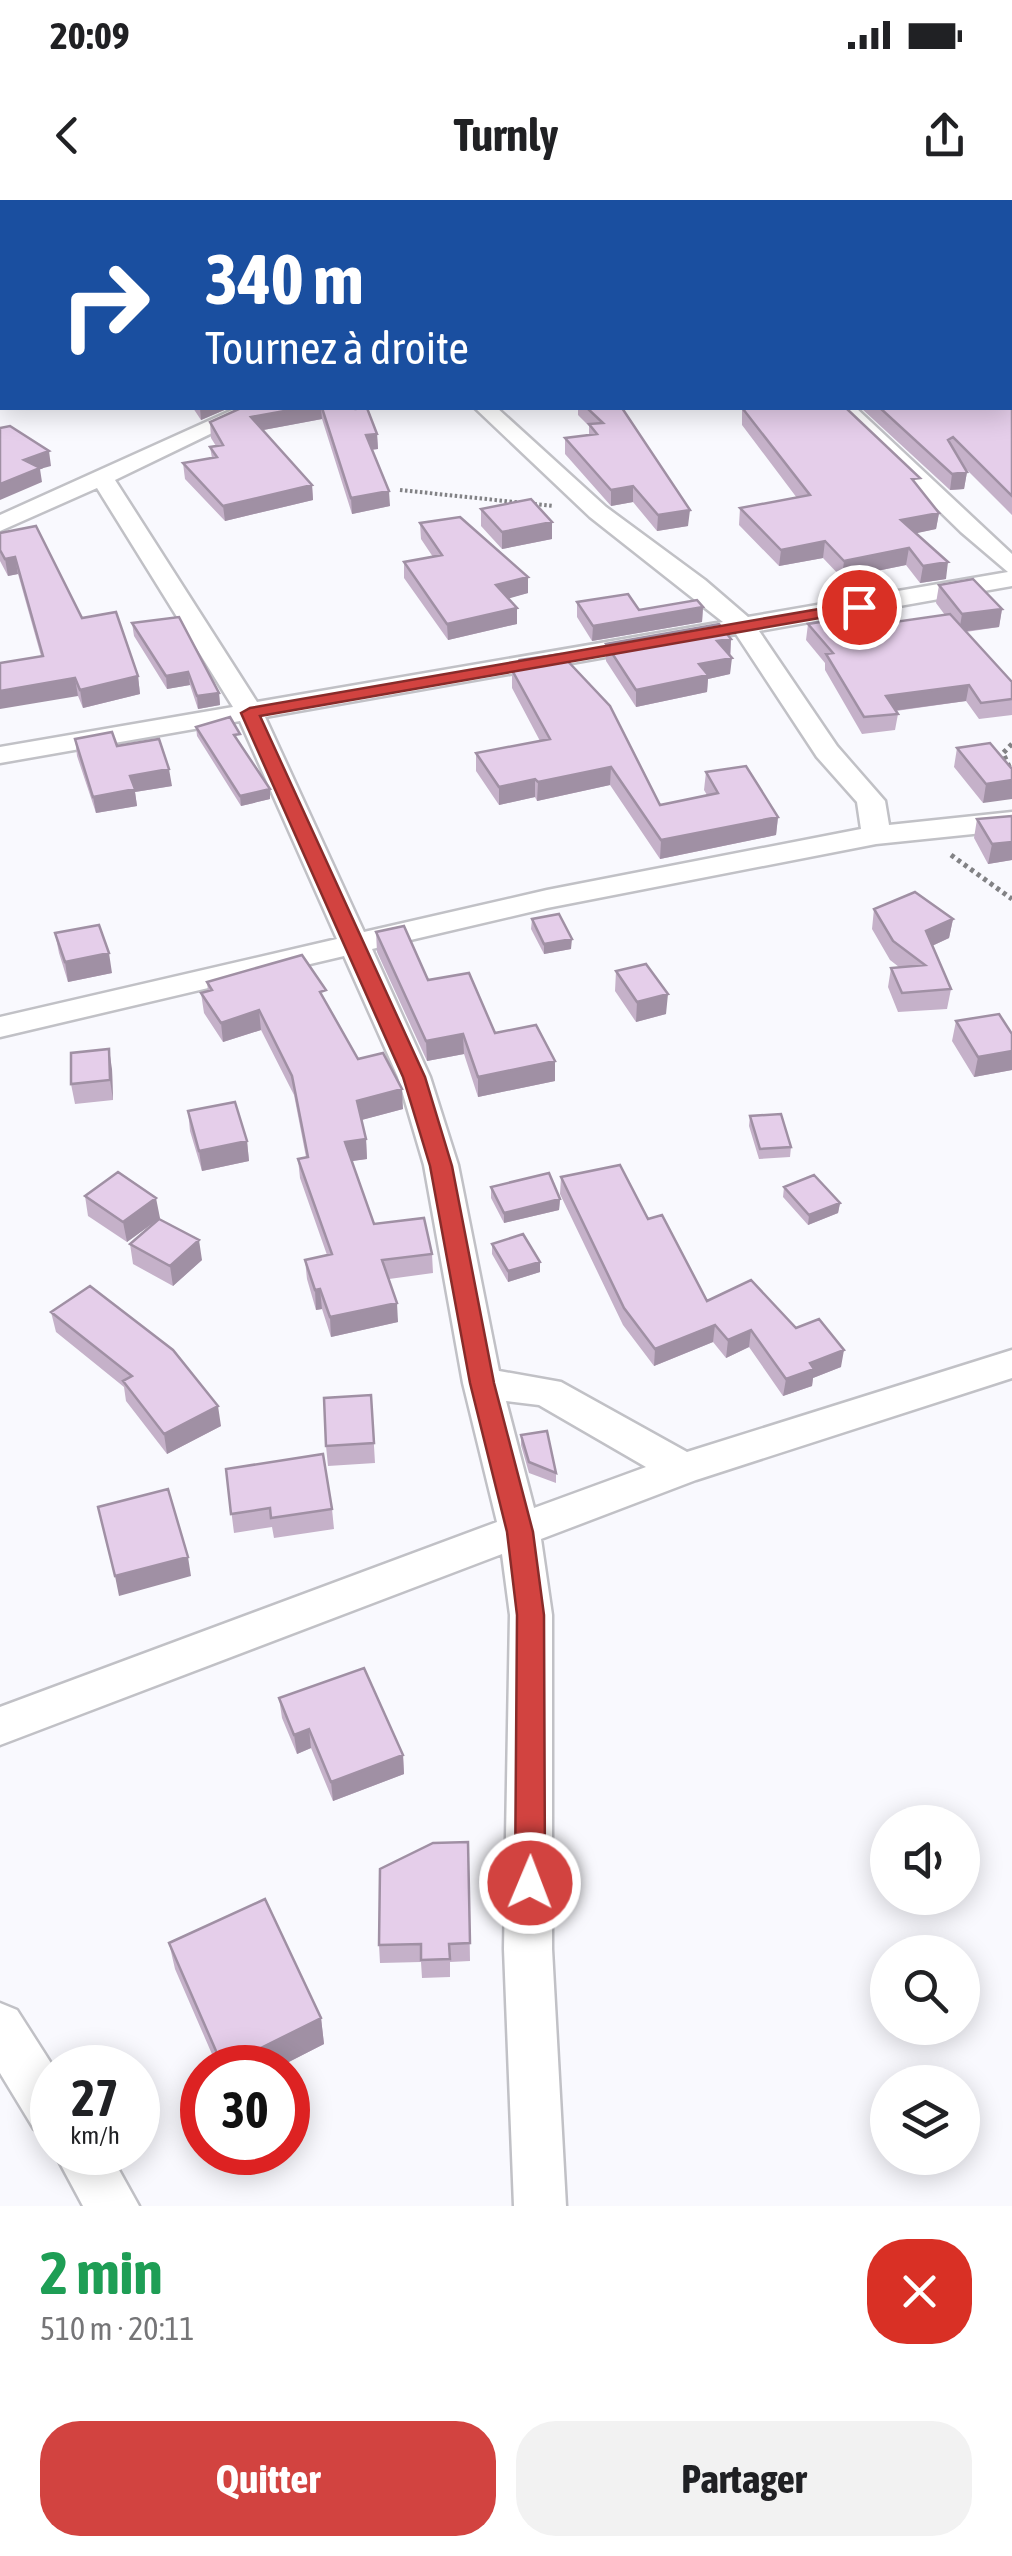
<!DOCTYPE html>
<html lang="fr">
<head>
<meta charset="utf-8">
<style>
	:root { --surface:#fff; --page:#f2f2f2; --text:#202124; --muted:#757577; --accent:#d24340 }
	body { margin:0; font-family:"Asap Condensed",sans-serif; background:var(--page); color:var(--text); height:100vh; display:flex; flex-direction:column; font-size:38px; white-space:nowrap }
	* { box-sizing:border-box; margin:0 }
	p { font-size:32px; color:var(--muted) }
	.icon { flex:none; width:55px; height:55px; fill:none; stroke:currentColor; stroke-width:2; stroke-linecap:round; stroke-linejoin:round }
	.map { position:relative; height:2006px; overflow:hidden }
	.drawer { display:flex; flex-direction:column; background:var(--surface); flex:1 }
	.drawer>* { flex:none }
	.top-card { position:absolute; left:0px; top:0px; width:1012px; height:210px; box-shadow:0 5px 25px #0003; background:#1a4fa0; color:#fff; overflow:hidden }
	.controls { position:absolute; left:870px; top:1605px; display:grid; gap:20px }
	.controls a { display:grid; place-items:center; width:110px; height:110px; border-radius:50%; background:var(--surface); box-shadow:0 5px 25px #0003; font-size:50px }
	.speed { position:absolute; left:30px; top:1845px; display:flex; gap:20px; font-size:50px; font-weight:700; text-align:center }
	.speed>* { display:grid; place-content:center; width:130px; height:130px; border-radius:50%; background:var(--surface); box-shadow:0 5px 25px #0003; line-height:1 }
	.speed small { font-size:25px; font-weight:400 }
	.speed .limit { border:15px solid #d22; background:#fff; color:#111 }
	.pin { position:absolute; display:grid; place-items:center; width:85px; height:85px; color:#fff; margin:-42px; border:5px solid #fff; border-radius:50%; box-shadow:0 2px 10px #0007 }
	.me { position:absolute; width:110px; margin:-55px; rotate:1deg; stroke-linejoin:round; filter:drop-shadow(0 0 8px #0008) }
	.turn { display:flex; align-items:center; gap:35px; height:210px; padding:0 40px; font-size:45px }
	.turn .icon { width:130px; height:130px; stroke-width:2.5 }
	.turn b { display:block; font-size:70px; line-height:85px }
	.round { display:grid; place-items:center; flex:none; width:105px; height:105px; border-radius:40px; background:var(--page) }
	.overview { display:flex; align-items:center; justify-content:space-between; height:170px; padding:0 40px }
	h1 { font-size:60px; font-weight:700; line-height:75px; color:#1e9e55 }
	.button { display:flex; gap:20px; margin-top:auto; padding:20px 40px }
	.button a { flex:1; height:115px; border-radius:40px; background:var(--accent); color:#fff; font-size:40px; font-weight:700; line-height:115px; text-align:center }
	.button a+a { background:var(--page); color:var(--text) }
	.status { display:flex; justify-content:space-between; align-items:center; height:70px; padding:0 50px; background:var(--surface); direction:ltr }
	.status svg { height:28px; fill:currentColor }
	header { display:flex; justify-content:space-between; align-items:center; height:130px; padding:0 40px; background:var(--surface); font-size:45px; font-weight:700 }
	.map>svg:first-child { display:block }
	.water { fill:#b7e3e4 }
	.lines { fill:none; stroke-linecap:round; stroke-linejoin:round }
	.street-casing { stroke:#c1c1c6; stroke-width:5 }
	.path-far1 { stroke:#828285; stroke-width:4; stroke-dasharray:2.5 2.5; stroke-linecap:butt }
	.path { stroke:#828285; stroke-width:5; stroke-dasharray:4 4; stroke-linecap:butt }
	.street { fill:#fff; fill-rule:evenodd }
	.wall { fill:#c5b1c9 }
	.shaded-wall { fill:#a090a4 }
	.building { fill:#e5ceea; stroke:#a090a4; stroke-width:2.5 }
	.route { fill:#d24340; stroke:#882c2a; stroke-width:2.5 }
</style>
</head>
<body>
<div class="status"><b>20:09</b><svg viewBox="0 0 49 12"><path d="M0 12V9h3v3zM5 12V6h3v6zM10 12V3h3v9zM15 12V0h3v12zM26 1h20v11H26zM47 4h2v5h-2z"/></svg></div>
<header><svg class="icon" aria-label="back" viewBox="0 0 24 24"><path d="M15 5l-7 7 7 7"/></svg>Turnly<svg class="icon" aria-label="share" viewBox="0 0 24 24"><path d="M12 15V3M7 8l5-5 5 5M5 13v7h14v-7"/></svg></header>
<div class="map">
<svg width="1012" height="2006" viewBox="0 0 1012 2006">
	<rect width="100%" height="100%" fill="#f9f9fe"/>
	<path class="water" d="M0,0H623L2,2L0,183Z"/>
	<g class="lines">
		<defs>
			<path id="street" d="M1010,64H1012V76H1010Z
				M1010,97L1012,98V110L1010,109Z
				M1010,148H1012L1010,161Z
				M237,208H264L115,280L257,502L723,422L590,317L475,208H497L606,307L705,380L748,417L1008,372L961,332L834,208H856L1012,354V386L759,431L837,546L885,601L889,625L1012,612V630L876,644L547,708L372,749L430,877L458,965L499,1171L561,1182L687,1252L1012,1150V1178L696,1280L541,1339L552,1415V1749L566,2006H514L504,1749L510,1415L502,1354L0,1545V1507L497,1322L463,1183L424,965L398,877L344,756L0,837V817L337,739L240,521L0,563V547L233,507L97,288L0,331V315ZM736,434L817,557L857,602L861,629L547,690L364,732L265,517ZM506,1201L539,1205L646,1267L534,1308Z
				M0,1803L17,1810L54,1868L52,1936L34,1929L0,1873Z
				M54,1952H109L139,2006H83Z"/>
		</defs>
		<use href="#street" class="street-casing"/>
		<path class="path-far1" d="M400,290L553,306"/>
		<path class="path" d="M1012,544L1003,553L1012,573
			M951,655L1012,699"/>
		<use href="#street" class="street"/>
	</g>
	<path class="wall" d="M896,0H1012V57L1010,56V2H900Z
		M193,208H229L201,220Z
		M241,208H353L377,234L378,249L372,250L390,306L352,314L322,219L263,230L312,285L313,300L225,321L185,279L183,263L212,258L210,247L216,246L211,238L210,222Z
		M578,208H622L688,326L657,331L633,302L611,306L565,254V238L589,235V226L578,215Z
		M742,208H846L918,287L939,313L936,329L916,333L946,379L920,383L906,365L842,378L823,358L779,366L739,325L740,308L797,298L742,225Z
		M861,208H1012V315L962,265L967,272L964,289L950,290Z
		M481,309L552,339L502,349L481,326Z
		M420,323L528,377V393L508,398L517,424L448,440L404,378V362L433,357L421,339Z
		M0,333L138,476L140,494L83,508L78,496L41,456L18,374L8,376L0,361Z
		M939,385L1002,409L999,427L966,432L1012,482V515L979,519L966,501L896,511L898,514L895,530L862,534L825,470V463L806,440L808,424L833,420L834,407L888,423L945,415L936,403Z
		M577,402L639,410L703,407L702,422L592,441L577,417Z
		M132,423L219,493L220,505L198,509L190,485L167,489L134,436Z
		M731,439L730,474L708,479L707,492L636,507L606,461V444Z
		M520,460L660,605L707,595L704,590L706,572L778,617L776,635L660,659L610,585L537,601L535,597L499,605L476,571V553L540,541L512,488V470L520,469Z
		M196,527L241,544L270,599L241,606L197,536Z
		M75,539L117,546L172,586L135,592L137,606L96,613L77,556Z
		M957,548L1012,569L983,603L954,567Z
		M1012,616V660L988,664L974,638L977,619Z
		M874,709L953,719L949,738L932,746L951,789L947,809L898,812L888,787L891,768L899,767L890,760L872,729Z
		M532,719L571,749L544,754L531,729Z
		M376,732L428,780L495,833L555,861V881L478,897L464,854L427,861L377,752Z
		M55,733L112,773L68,782L59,753Z
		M616,771L666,814L636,822L615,791Z
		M207,782L327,804L358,859L403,909L361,920L366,939L367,959L351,961L374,1024L432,1054L433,1073L389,1079L398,1122L331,1137L322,1109L316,1110L307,1079L305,1060L327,1055L300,978L298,959L306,957L294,895L261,830L223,842L204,813L201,793L208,791Z
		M956,821L1012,834V870L974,877L952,841Z
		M112,869L113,900L75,904L71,884Z
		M188,911L247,941L249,961L202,971L190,931Z
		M750,916L791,947L790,957L759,959L749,926Z
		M561,977L648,1019L707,1101L796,1128L841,1167L813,1178L812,1186L783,1196L749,1147L726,1158L713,1142L654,1166L623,1125L560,994Z
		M491,987L560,999L559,1010L504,1023L491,998Z
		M784,987L840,1003L838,1013L808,1025L783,997Z
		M85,996L160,1018L127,1042L88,1016Z
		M130,1044L202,1060L173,1086L133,1064Z
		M492,1044L540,1062V1072L508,1082L492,1054Z
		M51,1112L221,1226L167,1254L126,1201L124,1187L56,1132Z
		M371,1195L375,1263L328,1266L326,1246Z
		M521,1235L556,1273V1283L529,1273L521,1245Z
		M226,1269L332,1309L334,1329L274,1338L272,1327L234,1333Z
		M279,1498L403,1555L404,1574L333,1601L311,1548L297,1554L282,1518Z
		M468,1642L470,1761L450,1762V1777L422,1778L421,1762L380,1763L379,1745Z
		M169,1743L321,1818L324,1844L277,1868H218L175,1769Z"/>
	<path class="shaded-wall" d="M200,208H229L201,220Z
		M301,208H321L322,219L253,232L251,217Z
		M377,234L378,249L366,250V235Z
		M49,251L51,266L40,269L42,282L0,300V284L24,260Z
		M967,272L964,289L950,290L952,274Z
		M312,285L313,300L225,321L223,306Z
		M633,286V302L611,306V290Z
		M389,291L390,306L352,314L351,298Z
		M690,310L688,326L657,331L658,315Z
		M939,313L936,329L899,337L901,320Z
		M552,322V339L502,349V332Z
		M825,341L823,358L779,366L781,350Z
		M909,348L906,365L842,378L844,361Z
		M15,357L18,374L8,376L5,359Z
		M948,362L946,379L920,383L923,366Z
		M528,377V393L496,402V385Z
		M703,407L702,422L592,441L593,426Z
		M517,408V424L448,440L447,424Z
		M1002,409L999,427L959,432L962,414Z
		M731,439L730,455L717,441Z
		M732,458L730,474L708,479L707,492L636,507V490L699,464Z
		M188,472L190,485L167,489L166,476Z
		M138,476L140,494L83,508L80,490Z
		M75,478L78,496L0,509V491Z
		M969,485L966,501L884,512L886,496Z
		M219,493L220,505L198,509L197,496Z
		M611,567L610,585L537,601L538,582Z
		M169,569L172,586L135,592L137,606L96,613L93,597L130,576Z
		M535,579V597L499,605V587Z
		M1012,580V599L983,603L986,584Z
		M270,589V599L241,606L240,596Z
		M778,617L776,635L660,659L661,640Z
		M1012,642V660L988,664L992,644Z
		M953,719L949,738L923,750L926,731Z
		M572,739L571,749L544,754V744Z
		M109,753L112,773L68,782L65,762Z
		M668,794L666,814L636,822L637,802Z
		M259,810L261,830L223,842L221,823Z
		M463,834L464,854L427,861L426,841Z
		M109,849L112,869L113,900L110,880Z
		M1012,851V870L974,877L978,857Z
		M555,861V881L478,897V877Z
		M402,889L403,909L358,921L357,901Z
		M366,939L367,959L346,962L345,942Z
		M247,941L249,961L202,971L199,951Z
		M156,998L160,1018L127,1042L123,1022Z
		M560,999L559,1010L504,1023V1013Z
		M840,1003L838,1013L808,1025L809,1015Z
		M199,1040L202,1060L173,1086L170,1066Z
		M540,1062V1072L508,1082V1071Z
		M320,1089L322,1109L316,1110L315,1090Z
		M397,1103L398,1122L331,1137L330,1117Z
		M715,1125L713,1142L654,1166L655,1149Z
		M751,1130L749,1147L726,1158L728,1140Z
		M844,1150L841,1167L813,1178L812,1186L783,1196L786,1179L810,1163Z
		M218,1206L221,1226L167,1254L164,1234Z
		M188,1357L191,1376L119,1396L115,1376Z
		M309,1529L311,1548L297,1554L294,1535Z
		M403,1555L404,1574L333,1601L331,1582Z
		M321,1818L324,1844L277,1868H223Z"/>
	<path class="building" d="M931,0H1012V34L1010,32V2H935Z
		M1010,115L1012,116V132H1010Z
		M1010,206L1012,208V296L953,237L948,240L967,272L952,274L880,208H1010Z
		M241,208H301L251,217L312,285L223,306L183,263L217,257L210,247L223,245L210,222Z
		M322,208H353L355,209L367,208L377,234L366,235L389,291L351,298Z
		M587,208H622L690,310L658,315L633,286L611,290L565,238L597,234L589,224L603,223Z
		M750,208H846L920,278L912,279L939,313L901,320L948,362L923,366L909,348L844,361L825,341L781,350L740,308L810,295L743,209Z
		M10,226L49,251L24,260L40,268L0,284V228Z
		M531,299L552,322L502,332L481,309Z
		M460,317L528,377L496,385L517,408L447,424L404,362L442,355L420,323Z
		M36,326L82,418L116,412L138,476L80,490L75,478L0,491V463L43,456L15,357L5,359L0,350V333Z
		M973,379L1002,409L962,414L939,385Z
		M628,394L639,410L697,400L703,407L593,426L577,402Z
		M866,401L888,423L950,414L1012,482V499L981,503L969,485L886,496L898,514L864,517L826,454L833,453L808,424L845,418L834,407Z
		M179,417L219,493L197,496L188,472L166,476L132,423Z
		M719,424L731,439L717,441L732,458L699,464L708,475L636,490L606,444Z
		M561,454L610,506L660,605L718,593L706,572L746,566L778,617L661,640L611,567L538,582L535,579L499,587L476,553L550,539L512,470L525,468L520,460Z
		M230,517L240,534L234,535L270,589L240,596L196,527Z
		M112,532L117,546L159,539L169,569L130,576L135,589L93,597L75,539Z
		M990,543L1012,569V580L986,584L957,548Z
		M1012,616V642L992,644L977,619Z
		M915,692L953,719L926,731L951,789L902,793L891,768L925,765L893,741L874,709Z
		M559,714L572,739L544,744L532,719Z
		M99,725L109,753L65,762L55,733Z
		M404,726L428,780L469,773L495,833L536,825L555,861L478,877L463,834L426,841L376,732Z
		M302,755L326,790L320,792L358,859L383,853L402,889L357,901L366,939L345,942L374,1024L424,1018L432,1054L382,1060L397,1103L330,1117L320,1089L315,1090L305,1060L332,1054L298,959L308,957L292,876L259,810L221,823L201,793L212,790L207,782Z
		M646,764L668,794L637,802L616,771Z
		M999,814L1012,834V851L978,857L956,821Z
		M109,849L110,880L71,884V853Z
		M235,902L247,941L199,951L188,911Z
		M781,914L791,947L760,949L750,916Z
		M620,965L648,1019L662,1015L707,1101L751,1080L796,1128L819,1119L844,1150L810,1163L814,1169L786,1179L751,1130L728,1140L715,1125L655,1149L624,1108L561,977Z
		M118,972L156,998L123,1022L85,996Z
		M549,973L560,999L504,1013L491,987Z
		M814,975L840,1003L809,1015L784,987Z
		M159,1019L199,1040L170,1066L130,1044Z
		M523,1034L540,1062L508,1071L492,1044Z
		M90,1086L173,1150L218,1206L164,1234L123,1181L132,1176L51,1112Z
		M371,1195L374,1243L326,1246L324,1198Z
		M547,1231L556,1273L529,1262L521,1235Z
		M323,1254L332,1309L271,1318L270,1308L231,1314L226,1269Z
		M168,1289L188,1357L115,1376L98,1307Z
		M364,1468L403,1555L331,1582L309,1529L294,1535L279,1498Z
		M468,1642L470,1743L449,1744L450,1759L421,1760V1744L379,1745L380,1669L433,1643Z
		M265,1699L321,1818L223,1867L169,1743Z"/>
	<path class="route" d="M859,402L867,407L865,410L260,516L425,877L452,966L494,1183L533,1332L544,1415L545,1683L540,1693L530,1697L519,1693L515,1683L517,1415L507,1332L470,1183L430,966L403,877L241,513L250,508Z"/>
</svg>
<div class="controls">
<a><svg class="icon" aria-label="sound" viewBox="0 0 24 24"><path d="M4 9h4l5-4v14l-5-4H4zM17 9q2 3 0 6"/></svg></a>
<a><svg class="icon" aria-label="search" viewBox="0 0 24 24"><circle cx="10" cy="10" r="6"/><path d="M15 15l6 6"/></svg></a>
<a><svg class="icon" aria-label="layers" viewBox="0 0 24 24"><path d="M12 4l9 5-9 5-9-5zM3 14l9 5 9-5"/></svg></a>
</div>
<div class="speed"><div>27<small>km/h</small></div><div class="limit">30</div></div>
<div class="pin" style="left:859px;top:407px;background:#d93025"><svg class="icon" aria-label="arrive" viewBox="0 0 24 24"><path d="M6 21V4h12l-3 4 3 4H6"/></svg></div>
<svg class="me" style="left:530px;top:1683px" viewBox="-20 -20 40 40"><circle r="17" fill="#d24340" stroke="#fff" stroke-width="3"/><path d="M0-11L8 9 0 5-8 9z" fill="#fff"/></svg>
<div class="top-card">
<div class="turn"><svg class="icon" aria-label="right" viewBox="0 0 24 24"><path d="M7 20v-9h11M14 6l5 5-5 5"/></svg><div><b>340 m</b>Tournez à droite</div></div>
</div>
</div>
<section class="drawer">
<div class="overview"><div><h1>2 min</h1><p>510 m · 20:11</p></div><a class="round" style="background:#d93025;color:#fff"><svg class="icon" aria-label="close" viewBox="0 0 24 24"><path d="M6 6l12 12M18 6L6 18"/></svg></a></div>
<div class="button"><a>Quitter</a><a>Partager</a></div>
</section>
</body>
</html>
